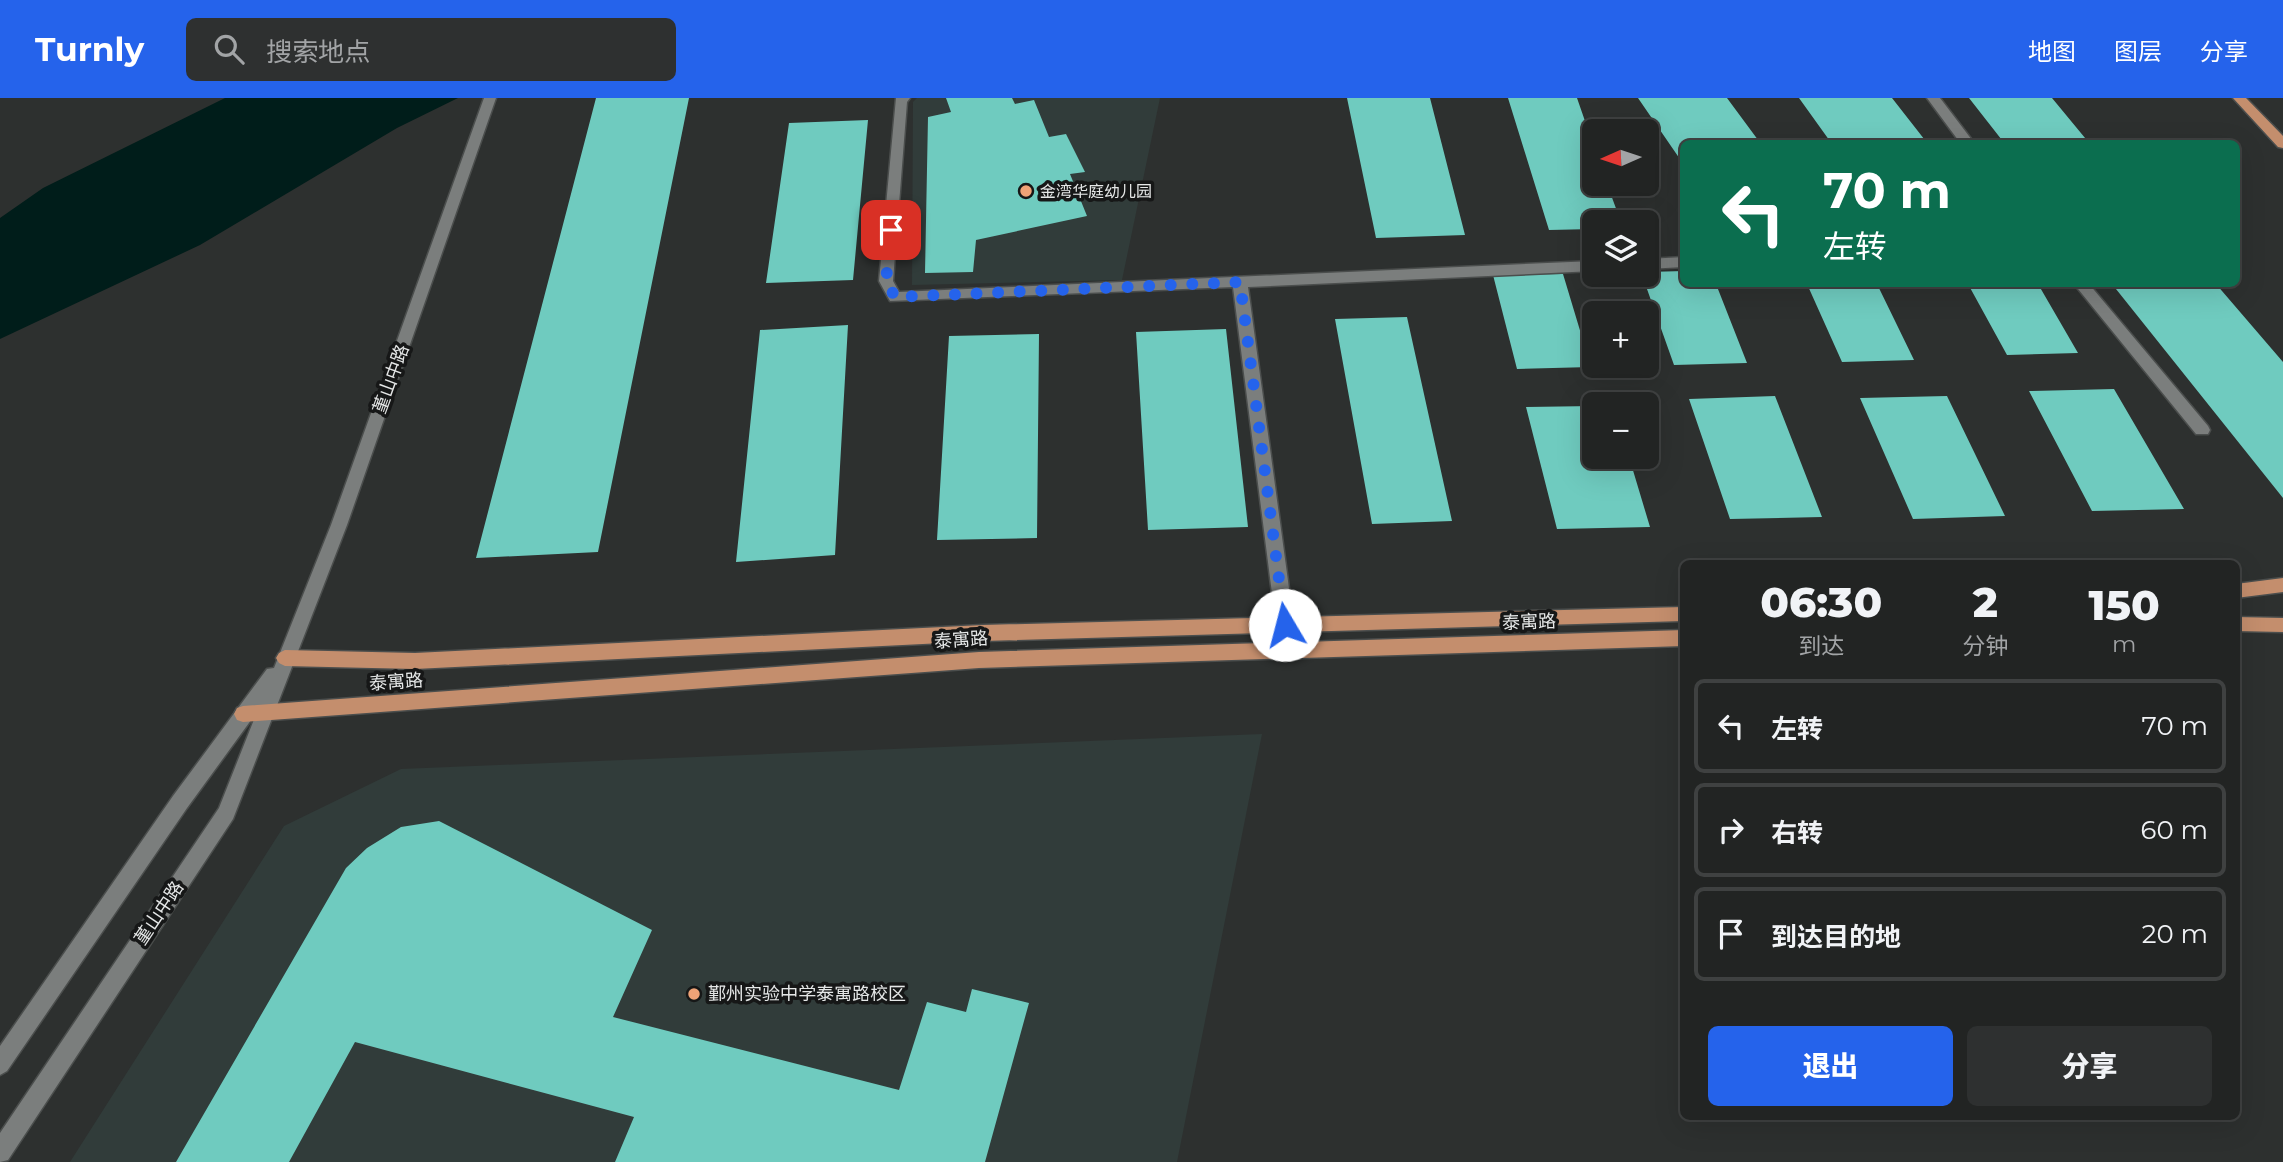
<!DOCTYPE html>
<html lang="zh">
<head>
<meta charset="utf-8">
<style>
	:root { --surface:#222423; --page:#2e3030; --text:#f1f3f6; --muted:#a2a4a6; --line:#3f4141; --accent:#2563eb }
	body { margin:0; font-family:Montserrat,"Noto Sans SC",sans-serif; background:var(--page); color:var(--text); height:100vh; display:flex; flex-direction:column; font-size:26px; white-space:nowrap }
	* { box-sizing:border-box; margin:0 }
	p { font-size:23px; color:var(--muted) }
	.icon { flex:none; width:38px; height:38px; fill:none; stroke:currentColor; stroke-width:2; stroke-linecap:round; stroke-linejoin:round }
	.map { position:relative; flex:1; overflow:hidden }
	.panel { position:absolute; left:1680px; top:462px; width:560px; height:560px; display:flex; flex-direction:column; background:var(--surface); border-radius:10px; box-shadow:0 7px 28px #0002,0 0 0 2px var(--line) }
	.panel>* { flex:none }
	.guide { position:absolute; left:1680px; top:42px; width:560px; height:147px; border-radius:10px; box-shadow:0 7px 28px #0002,0 0 0 2px var(--line); background:#0b6e4f; color:#fff; overflow:hidden }
	.needle { width:46px; rotate:267deg }
	.tools { position:absolute; left:1582px; top:21px; display:grid; gap:14px }
	.tools a { display:grid; place-items:center; width:77px; height:77px; border-radius:10px; background:var(--surface); box-shadow:0 7px 28px #0002,0 0 0 2px var(--line); font-size:35px }
	.pin { position:absolute; display:grid; place-items:center; width:60px; height:60px; color:#fff; margin:-30px; border-radius:14px; box-shadow:0 4px 10px #0006 }
	.me { position:absolute; width:77px; margin:-38px; rotate:352deg; stroke-linejoin:round; filter:drop-shadow(0 0 5px #0008) }
	.turn { display:flex; align-items:center; gap:24px; height:147px; padding:0 28px; font-size:32px }
	.turn .icon { width:91px; height:91px; stroke-width:2.5 }
	.turn b { display:block; font-size:49px; line-height:60px }
	.eta { display:flex; justify-content:space-evenly; align-items:center; height:119px; text-align:center }
	.eta b { font-size:42px; font-weight:800; line-height:49px }
	.cta { display:flex; gap:14px; margin-top:auto; padding:14px 28px }
	.cta a { flex:1; height:80px; border-radius:10px; background:var(--accent); color:#fff; font-size:28px; font-weight:800; line-height:80px; text-align:center }
	.cta a+a { background:var(--page); color:var(--text) }
	ul { padding:0; list-style:none }
	li { display:flex; align-items:center; gap:21px; height:94px; margin:0 14px 10px; padding:0 14px; border:4px solid var(--line); border-radius:10px }
	li div { flex:1 }
	li b { display:block; font-size:26px }
	li em { font-style:normal }
	header { display:flex; align-items:center; gap:42px; box-sizing:border-box; height:98px; padding:0 35px; background:var(--accent); color:#fff }
	header strong { font-size:33px }
	nav { display:flex; gap:38px; margin-inline-start:auto; font-size:24px }
	.search { width:490px; height:63px; background:var(--page); display:flex; align-items:center; gap:18px; box-sizing:border-box; padding:0 24px; border-radius:10px; color:var(--muted); font-size:26px }
	.map>svg:first-child { display:block }
	.built { fill:#313c3a }
	.water { fill:#001d1a }
	.building { fill:#6fcbbf }
	.lines { fill:none; stroke-linecap:round; stroke-linejoin:round }
	.minor-casing { stroke:#4b4e4d; stroke-width:3 }
	.major-casing { stroke:#4b4e4d; stroke-width:3 }
	.minor { fill:#7b7e7d; fill-rule:evenodd }
	.major { fill:#c48e6d; fill-rule:evenodd }
	.route { stroke:#2563eb; stroke-width:12; stroke-dasharray:0 21.6 }
	.poi-dot { fill:#efa377; stroke:#161717; stroke-width:2.5 }
	.labels { text-anchor:middle; stroke-width:7; stroke-linejoin:round; paint-order:stroke }
	.far-poi-label { font-size:16px; fill:#e5e7e7; stroke:#161717; text-anchor:start }
	.street-label { font-size:18px; fill:#e5e7e7; stroke:#161717 }
	.poi-label { font-size:18px; fill:#e5e7e7; stroke:#161717; text-anchor:start }
</style>
</head>
<body>
<header>
<strong>Turnly</strong>
<div class="search"><svg class="icon" aria-label="search" viewBox="0 0 24 24"><circle cx="10" cy="10" r="6"/><path d="M15 15l6 6"/></svg>搜索地点</div>
<nav><a>地图</a><a>图层</a><a>分享</a></nav>
</header>
<div class="map">
<svg width="2283" height="1064" viewBox="0 0 2283 1064">
	<rect width="100%" height="100%" fill="#2d302f"/>
	<path class="built" d="M917,0H1160L1122,182L912,187L913,4Z
		M1262,636L1177,1064H70L284,728L401,671Z"/>
	<path class="water" d="M225,0H458L397,30L200,147L0,241V120L43,90Z"/>
	<path class="building" d="M596,0H689L598,454L476,460Z
		M946,0H1012L1015,6L1034,2L1049,39L1066,36L1085,74L1070,76L1087,118L976,142L973,174L925,175L928,19L951,14Z
		M1347,0H1430L1465,137L1376,140Z
		M1508,0H1577L1594,49V86H1607L1621,124H1594V131L1549,132Z
		M1638,0H1727L1761,46H1684V67Z
		M1799,0H1892L1928,46H1832Z
		M1969,0H2052L2090,46H2005Z
		M868,22L853,182L766,185L789,25Z
		M1684,173V186H1716L1747,265L1674,267L1642,177H1647V174Z
		M1563,176L1591,269L1517,271L1493,177Z
		M1807,186H1877L1914,262L1842,264Z
		M1968,186H2038L2078,255L2007,257Z
		M2112,186H2216L2283,264V400Z
		M1407,219L1452,423L1372,426L1335,221Z
		M848,227L835,457L736,464L760,232Z
		M1226,231L1248,429L1148,432L1136,234Z
		M1039,236L1037,440L937,442L949,238Z
		M2114,291L2184,411L2092,413L2029,293Z
		M1775,298L1822,419L1730,421L1689,301Z
		M1947,298L2005,418L1913,421L1860,300Z
		M1594,308V359H1629L1650,429L1557,431L1526,309Z
		M439,723L652,832L613,919L899,992L927,904L966,914L972,891L1029,905L985,1064H615L634,1019L355,944L289,1064H176L346,770L367,750L401,729Z"/>
	<g class="lines">
		<defs>
			<path id="minor" d="M484,0H496L347,427L233,721L8,1062L0,1064V1035L219,710L257,614L187,710L7,973L0,977V948L173,698L267,571L274,570L331,427Z
				M896,0H910L907,4L893,183L899,194L1594,163V173L1248,189L1294,527L1291,532L1285,534L1279,532L1276,527L1233,189L890,203L879,183Z
				M1927,0H1940L1975,46H1961Z
				M1684,159V169L1647,171V161Z
				M2074,186H2089L2208,328L2210,332L2208,336H2196Z"/>
			<path id="major" d="M2233,0H2246L2283,38V50L2278,49Z
				M2283,480V494L2236,500V486Z
				M1684,509V523L983,543L415,571L285,568L279,565L276,560L279,555L285,552L415,555L983,527Z
				M2236,519L2283,520V534L2236,533Z
				M1684,532V548L979,570L243,624L237,622L234,616L237,610L243,608L979,554Z"/>
		</defs>
		<use href="#minor" class="minor-casing"/>
		<use href="#major" class="major-casing"/>
		<use href="#minor" class="minor"/>
		<use href="#major" class="major"/>
	</g>
	<g class="lines">
		<path class="route" d="M891,132L886,183L895,199L1240,184L1285,527"/>
	</g>
	<g class="poi-dot">
		<circle cx="1026" cy="93" r="7"/>
		<circle cx="694" cy="896" r="7"/>
	</g>
	<g class="labels">
		<g class="far-poi-label">
			<text x="1040" y="99">金湾华庭幼儿园</text>
		</g>
		<g class="street-label">
			<text transform="translate(391 281) rotate(-70)" y="6">堇山中路</text>
			<text transform="translate(1529 524) rotate(-2)" y="6">泰寓路</text>
			<text transform="translate(961 542) rotate(-4)" y="6">泰寓路</text>
			<text transform="translate(396 584) rotate(-4)" y="6">泰寓路</text>
			<text transform="translate(159 815) rotate(-56)" y="6">堇山中路</text>
		</g>
		<g class="poi-label">
			<text x="708" y="902">鄞州实验中学泰寓路校区</text>
		</g>
	</g>
</svg>
<div class="tools">
<a><svg class="needle" viewBox="-14 -14 28 28"><path d="M0-13l5 13h-10z" fill="#e53935"/><path d="M0 13l5-13h-10z" fill="#a2a4a6"/></svg></a>
<a><svg class="icon" aria-label="layers" viewBox="0 0 24 24"><path d="M12 4l9 5-9 5-9-5zM3 14l9 5 9-5"/></svg></a>
<a>+</a>
<a>−</a>
</div>
<div class="pin" style="left:891px;top:132px;background:#d93025"><svg class="icon" aria-label="arrive" viewBox="0 0 24 24"><path d="M6 21V4h12l-3 4 3 4H6"/></svg></div>
<svg class="me" style="left:1285px;top:527px" viewBox="-20 -20 40 40"><circle r="19" fill="#fff"/><path d="M0-13L10 11 0 6-10 11z" fill="#2563eb"/></svg>
<div class="guide">
<div class="turn"><svg class="icon" aria-label="left" viewBox="0 0 24 24"><path d="M17 20v-9H6M10 6l-5 5 5 5"/></svg><div><b>70 m</b>左转</div></div>
</div>
<section class="panel">
<div class="eta">
<div><b>06:30</b><p>到达</p></div>
<div><b>2</b><p>分钟</p></div>
<div><b>150</b><p>m</p></div>
</div>
<ul>
<li><svg class="icon" aria-label="left" viewBox="0 0 24 24"><path d="M17 20v-9H6M10 6l-5 5 5 5"/></svg><div><b>左转</b></div><em>70 m</em></li>
<li><svg class="icon" aria-label="right" viewBox="0 0 24 24"><path d="M7 20v-9h11M14 6l5 5-5 5"/></svg><div><b>右转</b></div><em>60 m</em></li>
<li><svg class="icon" aria-label="arrive" viewBox="0 0 24 24"><path d="M6 21V4h12l-3 4 3 4H6"/></svg><div><b>到达目的地</b></div><em>20 m</em></li>
</ul>
<div class="cta"><a>退出</a><a>分享</a></div>
</section>
</div>
</body>
</html>
